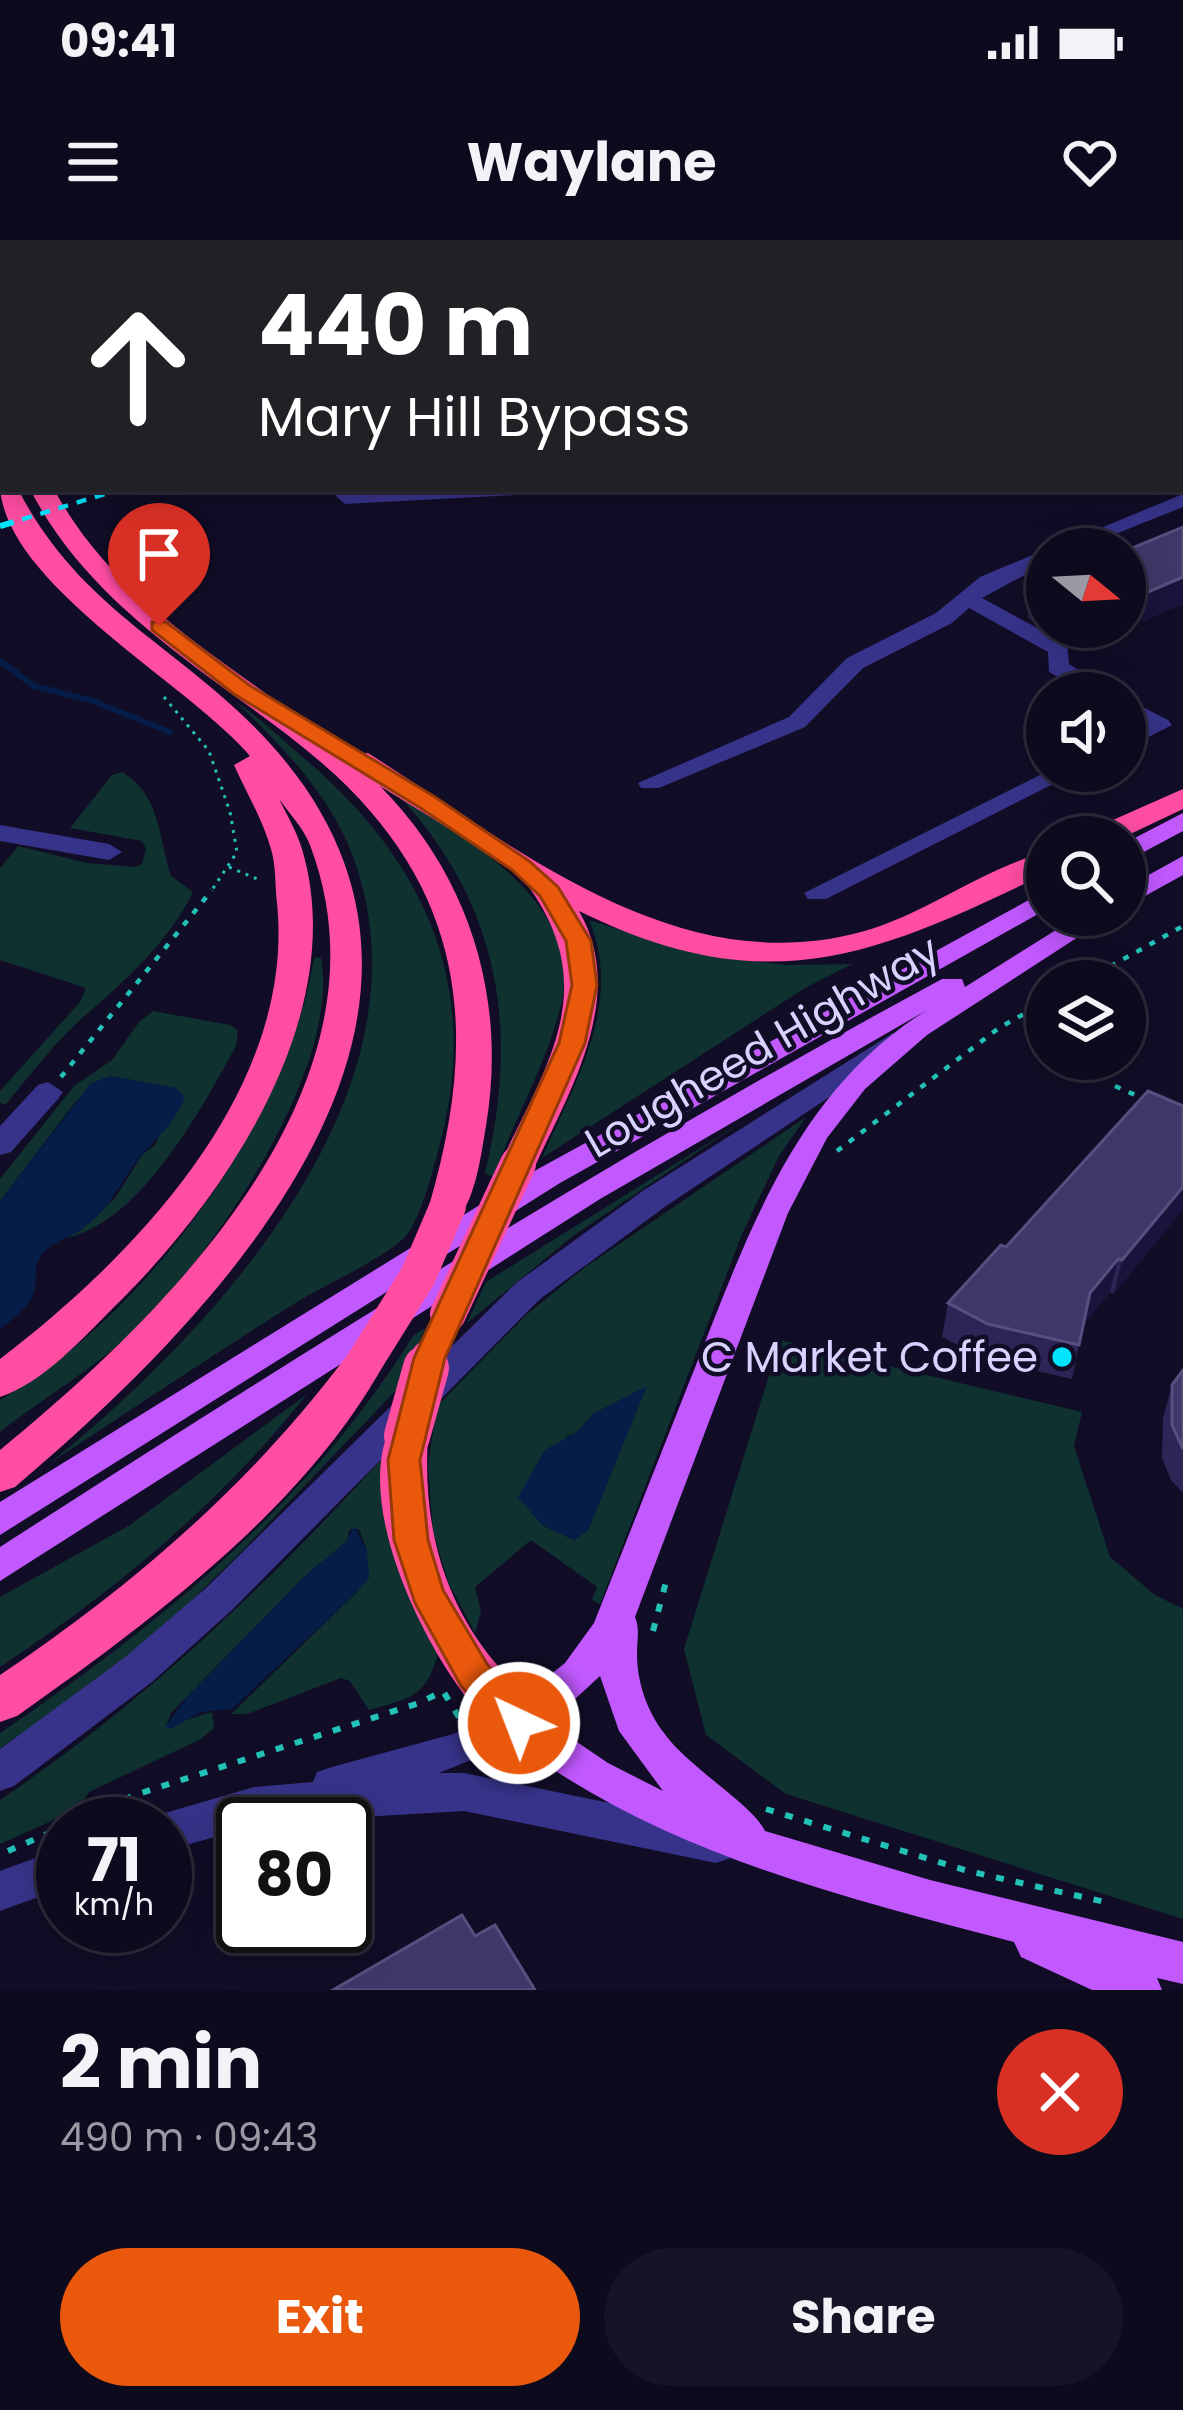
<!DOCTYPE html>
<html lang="en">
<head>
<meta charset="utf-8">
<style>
	:root { --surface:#0d0a1d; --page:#161326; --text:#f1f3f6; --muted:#9a9aa4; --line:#2d2b3b; --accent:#ea580c }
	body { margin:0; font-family:Poppins,sans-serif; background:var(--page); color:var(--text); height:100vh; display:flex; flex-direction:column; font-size:45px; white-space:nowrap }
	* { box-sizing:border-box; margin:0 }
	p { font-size:39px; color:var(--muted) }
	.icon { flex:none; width:66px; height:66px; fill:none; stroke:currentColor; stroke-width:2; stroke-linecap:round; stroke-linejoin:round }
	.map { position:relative; height:1750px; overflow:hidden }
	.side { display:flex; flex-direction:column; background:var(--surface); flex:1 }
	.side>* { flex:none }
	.hud { position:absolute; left:0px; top:0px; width:1185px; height:252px; box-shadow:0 6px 30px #0003,0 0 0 3px var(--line); background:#202124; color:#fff; overflow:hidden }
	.needle { width:78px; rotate:108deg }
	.controls { position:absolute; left:1026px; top:288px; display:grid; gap:24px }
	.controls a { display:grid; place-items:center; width:120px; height:120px; border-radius:50%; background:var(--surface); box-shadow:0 6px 30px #0003,0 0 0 3px var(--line); font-size:60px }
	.speed { position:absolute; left:36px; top:1557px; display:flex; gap:24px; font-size:60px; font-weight:700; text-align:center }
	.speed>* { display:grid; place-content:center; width:156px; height:156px; border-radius:50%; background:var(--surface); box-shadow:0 6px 30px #0003,0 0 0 3px var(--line); line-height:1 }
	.speed small { font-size:30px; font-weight:400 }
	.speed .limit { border:6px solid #111; border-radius:18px; background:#fff; color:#111 }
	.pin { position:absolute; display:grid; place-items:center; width:102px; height:102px; color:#fff; margin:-123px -51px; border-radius:50% 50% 50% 0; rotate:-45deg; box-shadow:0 0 12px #0007 }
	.pin .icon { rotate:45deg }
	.me { position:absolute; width:132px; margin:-66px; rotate:317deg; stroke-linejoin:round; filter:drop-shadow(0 0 9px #0008) }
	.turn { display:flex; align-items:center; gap:42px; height:252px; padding:0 60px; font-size:54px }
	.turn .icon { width:156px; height:156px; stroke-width:2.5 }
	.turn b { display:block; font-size:84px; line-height:102px }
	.round { display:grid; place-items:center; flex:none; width:126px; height:126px; border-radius:63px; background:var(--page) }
	.overview { display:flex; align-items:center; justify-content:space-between; height:204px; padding:0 60px }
	h1 { font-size:72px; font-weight:700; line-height:90px }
	.primary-button { display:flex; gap:24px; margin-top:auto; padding:24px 60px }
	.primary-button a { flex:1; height:138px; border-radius:72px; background:var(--accent); color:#fff; font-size:48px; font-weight:700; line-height:138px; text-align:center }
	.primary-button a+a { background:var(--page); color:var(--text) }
	.status { display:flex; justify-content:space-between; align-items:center; height:84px; padding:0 60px; background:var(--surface); direction:ltr }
	.status svg { height:33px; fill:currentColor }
	header { display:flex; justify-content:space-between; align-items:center; height:156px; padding:0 60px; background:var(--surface); font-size:54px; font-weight:700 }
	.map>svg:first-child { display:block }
	.green { fill:#0f3130; fill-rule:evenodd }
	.water { fill:#051d47 }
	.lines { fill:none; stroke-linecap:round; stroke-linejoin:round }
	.stream-far1 { stroke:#051d47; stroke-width:4.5 }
	.stream { stroke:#051d47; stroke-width:6 }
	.path-far2 { stroke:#23c2b9; stroke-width:3; stroke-dasharray:3 6; stroke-linecap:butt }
	.path-far1 { stroke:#23c2b9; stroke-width:4.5; stroke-dasharray:6 9; stroke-linecap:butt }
	.path { stroke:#23c2b9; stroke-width:6; stroke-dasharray:8 12; stroke-linecap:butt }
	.minor { fill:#37338a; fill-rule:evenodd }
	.major { fill:#c159ff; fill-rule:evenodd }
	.highway { fill:#ff4da2; fill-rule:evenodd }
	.rail-far1 { stroke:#00e4fd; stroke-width:4.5; stroke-dasharray:10 9; stroke-linecap:butt }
	.rail { stroke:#00e4fd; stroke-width:6; stroke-dasharray:14 12; stroke-linecap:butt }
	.highway-bridge-far1 { stroke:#ff4da2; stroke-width:36 }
	.highway-bridge { stroke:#ff4da2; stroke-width:46 }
	.wall { fill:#2e2456 }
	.shaded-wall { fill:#1b133b }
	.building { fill:#403768; stroke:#584f80; stroke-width:3 }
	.route { fill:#ea580c; stroke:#983908; stroke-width:3 }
	.poi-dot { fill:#00e4fd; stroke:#110d27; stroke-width:4.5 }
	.labels { text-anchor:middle; stroke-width:9; stroke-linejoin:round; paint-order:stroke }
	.street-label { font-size:42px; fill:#d8d2ff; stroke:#110d27 }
	.poi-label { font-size:42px; fill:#d8d2ff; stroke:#110d27; text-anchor:end }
</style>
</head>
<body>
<div class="status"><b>09:41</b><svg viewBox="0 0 49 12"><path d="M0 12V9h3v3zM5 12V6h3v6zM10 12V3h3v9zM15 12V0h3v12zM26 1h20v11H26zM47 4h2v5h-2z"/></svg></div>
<header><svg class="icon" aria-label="menu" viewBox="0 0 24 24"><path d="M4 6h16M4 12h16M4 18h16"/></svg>Waylane<svg class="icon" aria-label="heart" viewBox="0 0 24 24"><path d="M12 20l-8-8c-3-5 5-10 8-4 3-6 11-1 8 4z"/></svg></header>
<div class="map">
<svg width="1183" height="1750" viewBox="0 0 1183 1750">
	<rect width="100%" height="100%" fill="#110d27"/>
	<path class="green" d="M236,462C256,475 274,492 292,508C420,612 485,741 439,907C434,928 419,985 403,999C379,1021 324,1045 294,1064C212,1115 131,1170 50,1223C218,1087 447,841 348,604C324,549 279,503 236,462Z
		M122,532C160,554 159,598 171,636L193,652C169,702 122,744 81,779C53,804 30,836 5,865L0,863V851L80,762L86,748L0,720V628L18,606L87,623L135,627L142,624L146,609L142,601L70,588L112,535Z
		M397,554C468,601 584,661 561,765C547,823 514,880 493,937L485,933C520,789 500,663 397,554Z
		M589,680L673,707L726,718L786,725L852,724L805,748L542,918C575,842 624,763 589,680Z
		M321,717C341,829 215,1011 139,1086C97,1127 46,1156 0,1192V1160C144,1077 288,882 314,718Z
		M153,771L230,785L238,790L236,806C201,870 137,989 60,999L80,991L115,958L142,915L156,904L176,848L110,836L75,862L0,961V939L74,846L112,820L139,782Z
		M806,877L779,916L743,992L600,1364L592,1360L597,1347L531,1300L475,1347L481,1371L475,1393L449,1344L433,1292L428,1225L437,1166L525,1076L584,1028ZM646,1147L588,1290L574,1300L542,1285L567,1196L577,1193L593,1174Z
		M742,882L573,996L467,1083L486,1042Z
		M425,1088L404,1142L243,1310L181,1371L87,1449L0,1508V1493C160,1384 310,1262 413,1096Z
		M780,1100L1082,1172L1074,1206L1110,1317L1155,1355L1183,1369V1679L786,1554L706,1495L684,1409Z
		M307,1154C221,1263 115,1351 0,1427V1357L130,1285Z
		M388,1212C391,1296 394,1340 438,1414C425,1458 411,1458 369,1470L350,1441L341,1438L247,1474H231L358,1351L367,1310L359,1289H350L347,1301L305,1336L171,1473L166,1486L212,1472L214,1488L201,1499L89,1552L79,1569L0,1604V1560C145,1462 271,1342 388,1212Z"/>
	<path class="water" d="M110,836L176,848L185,858C174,883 158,897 141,916C120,941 111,969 83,988C70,998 55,1000 43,1013C33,1025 37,1033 35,1047C32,1066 14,1078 0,1089V961L91,843Z
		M647,1146L588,1290L574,1300L542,1285L518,1257L545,1210L577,1192L593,1174Z
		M354,1286L367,1310L369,1338L358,1351L232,1469L201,1472L171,1489L165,1486L188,1456L305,1336L347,1301Z"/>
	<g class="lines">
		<path class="stream-far1" d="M696,3L701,0
			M778,3L784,0"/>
		<path class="stream" d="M0,421L34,446L93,461L170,492"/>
		<path class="path-far2" d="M0,67L3,63
			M164,457L209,511L230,572L237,612L210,653
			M229,627L262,641"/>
		<path class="path-far1" d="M1084,741L1183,686
			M61,837L212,650
			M1115,846L1142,858
			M837,911L999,788L1047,761"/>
		<path class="path" d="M653,1391L667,1338
			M766,1569L968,1631L1105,1662
			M69,1584L132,1556L419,1463L443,1451L460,1479
			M8,1611L63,1587"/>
		<path class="minor" d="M496,0H515L494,3Z
			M0,83H3V93H0Z
			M1182,185H1183V197H1182Z
			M328,249L350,252L526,249L516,255L345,264Z
			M1183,254V267L1078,309H1050Z
			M1047,309V323L982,358L1067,404L1069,424L1115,453H1086L1049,432L1048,412L969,368L952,383L863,428L805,487L659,548H641L638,543L789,477L847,418L936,373L980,337Z
			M1125,458L1168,480L1172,485L1125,509V493L1142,485L1125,475Z
			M1048,531H1079L826,659H808L804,653Z
			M0,585L109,604L122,612L109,620L0,601Z
			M893,793L907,802L903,808L666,966L540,1059L232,1370L152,1442L14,1546L0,1551V1509L124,1418L206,1348L516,1043L644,950Z
			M48,842L63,852L58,859L11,912L0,915V886L38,845Z
			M519,1465L533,1471L539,1483L533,1495L439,1533H464L716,1585L731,1590L737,1604L731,1618L716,1623L464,1571L243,1584V1589L165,1611V1584H148L165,1573L254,1547L313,1542L317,1532L332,1527L453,1494Z
			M63,1608V1648L0,1671V1631Z"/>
		<path class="major" d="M1183,573V591L1125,622V603Z
			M1183,616V635L1125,667V648Z
			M1047,650V669L560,943L0,1295V1262L538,929Z
			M1080,675H1112L927,795L865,849L827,898L788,973L635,1377C640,1389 637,1400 637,1414C637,1442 647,1471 664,1493C688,1527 753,1565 765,1591L930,1640L1183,1702V1744L1157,1738L1162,1750H1092L1021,1717L1014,1702C837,1656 652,1610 505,1495L499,1483L505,1471L565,1423L594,1383C628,1297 662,1211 696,1125C750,989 797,851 927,770L600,959L0,1341V1307C309,1108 619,913 942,739H962L965,747ZM600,1436L619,1491L663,1551L608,1523L549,1483Z"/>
		<path class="highway" d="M3,98V120H0V99Z
			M0,243L3,249H18C80,370 178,405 265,498C516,766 224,1070 15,1247L0,1252V1210C167,1073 401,845 310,605C304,589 289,573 279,559C287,575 297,592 302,609C351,773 226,958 115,1066C84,1097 43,1143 0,1157V1119C136,1015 296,849 277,663C275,646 276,625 271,609C263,580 246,552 234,525L250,516C191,445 0,342 0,243Z
			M30,249H54C117,369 246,430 346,515L368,513C515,606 676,742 861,692C927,674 982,628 1047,612V633C873,717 766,763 579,671C627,754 572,847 536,924L531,933L518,936L505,933L500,924C549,821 602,746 526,643C514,626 407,563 380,546C471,638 507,760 486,886C481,915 477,950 461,975L448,979L435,975L429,966C471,823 473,690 371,572C326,519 266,479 210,438C138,384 72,331 30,249Z
			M1183,549V569L1124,597H1084L1088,591Z
			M360,1114L375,1118L381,1129C302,1270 146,1385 17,1476L0,1482V1435C132,1346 249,1246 345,1118Z
			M407,1180L422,1184L428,1196C423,1274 438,1346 485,1410C503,1435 530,1455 543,1483L536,1498C534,1498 520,1504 518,1504C503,1503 491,1487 482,1476C428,1418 350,1263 392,1184Z"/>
		<path class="rail-far1" d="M533,3L544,0
			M647,3L651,0
			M4,285L121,249"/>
		<path class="rail" d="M0,286L14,282"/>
		<path class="highway-bridge-far1" d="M448,1074L518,924
			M360,1129L418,1036L448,966
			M425,1131L429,1118"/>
		<path class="highway-bridge" d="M407,1196L426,1128"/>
	</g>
	<path class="wall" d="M247,0H362L367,3H252Z
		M1183,287V364L1077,409L1028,378L1032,349L1047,343V387H1125Z
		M1183,866L1114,1054L1110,1052L1083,1085L1072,1139L982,1118L942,1097L948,1063L1006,1007Z
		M1183,1130V1253L1171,1240L1162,1218L1163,1178L1172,1145Z"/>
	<path class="shaded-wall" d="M1183,337V364L1077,409L1081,387H1125V362Z
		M1183,947V970L1114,1054L1122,1020Z
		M1118,1019L1110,1052L1082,1086L1090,1053Z"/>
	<path class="building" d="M153,0H204L202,3H151Z
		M283,0H362L367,3H281L286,2Z
		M1183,287V337L1125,362V311Z
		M1047,343V358L1032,349Z
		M1148,851L1183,866V947L1122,1020L1118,1019L1090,1053L1079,1105L988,1084L948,1063L1001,1005L1006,1007Z
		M1183,1130V1209L1172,1185V1145Z
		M462,1675L475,1696L495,1685L535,1750H333Z"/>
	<path class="route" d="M152,382H166L249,445L435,557L529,621L558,647L591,701L597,745L585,803L445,1118L420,1220L428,1300L443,1350L487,1424L537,1483L532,1494L519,1499L506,1494L461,1446L415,1363L394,1300L388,1220L414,1118L559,803L572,745L566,701L540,656L512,630L419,567L234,454L152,390Z"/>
	<circle class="poi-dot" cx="1062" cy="1117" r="12"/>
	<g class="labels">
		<g class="street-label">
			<text transform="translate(762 806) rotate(-30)" y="15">Lougheed Highway</text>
		</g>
		<g class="poi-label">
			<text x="1038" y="1132">C Market Coffee</text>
		</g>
	</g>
</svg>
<div class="controls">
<a><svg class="needle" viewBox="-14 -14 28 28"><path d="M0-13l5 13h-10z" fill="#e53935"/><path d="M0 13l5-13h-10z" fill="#9a9aa4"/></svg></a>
<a><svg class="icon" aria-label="sound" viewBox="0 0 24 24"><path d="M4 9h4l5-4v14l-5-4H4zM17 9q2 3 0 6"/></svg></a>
<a><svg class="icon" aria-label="search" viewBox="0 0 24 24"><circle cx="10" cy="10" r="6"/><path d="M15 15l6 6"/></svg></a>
<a><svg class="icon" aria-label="layers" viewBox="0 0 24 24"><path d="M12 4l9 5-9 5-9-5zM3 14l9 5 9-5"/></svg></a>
</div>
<div class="speed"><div>71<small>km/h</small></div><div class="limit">80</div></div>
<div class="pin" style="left:159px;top:386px;background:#d93025"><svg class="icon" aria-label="arrive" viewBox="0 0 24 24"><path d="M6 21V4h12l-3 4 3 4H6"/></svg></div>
<svg class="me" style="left:519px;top:1483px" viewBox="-20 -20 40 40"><circle r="17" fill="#ea580c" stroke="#fff" stroke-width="3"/><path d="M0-11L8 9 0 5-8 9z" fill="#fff"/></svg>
<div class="hud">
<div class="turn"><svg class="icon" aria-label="ahead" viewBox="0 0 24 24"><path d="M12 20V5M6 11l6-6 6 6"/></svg><div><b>440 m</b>Mary Hill Bypass</div></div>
</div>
</div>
<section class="side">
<div class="overview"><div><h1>2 min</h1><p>490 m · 09:43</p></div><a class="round" style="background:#d93025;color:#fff"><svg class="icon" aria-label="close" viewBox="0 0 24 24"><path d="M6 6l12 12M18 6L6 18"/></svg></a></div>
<div class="primary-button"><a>Exit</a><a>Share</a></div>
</section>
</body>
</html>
